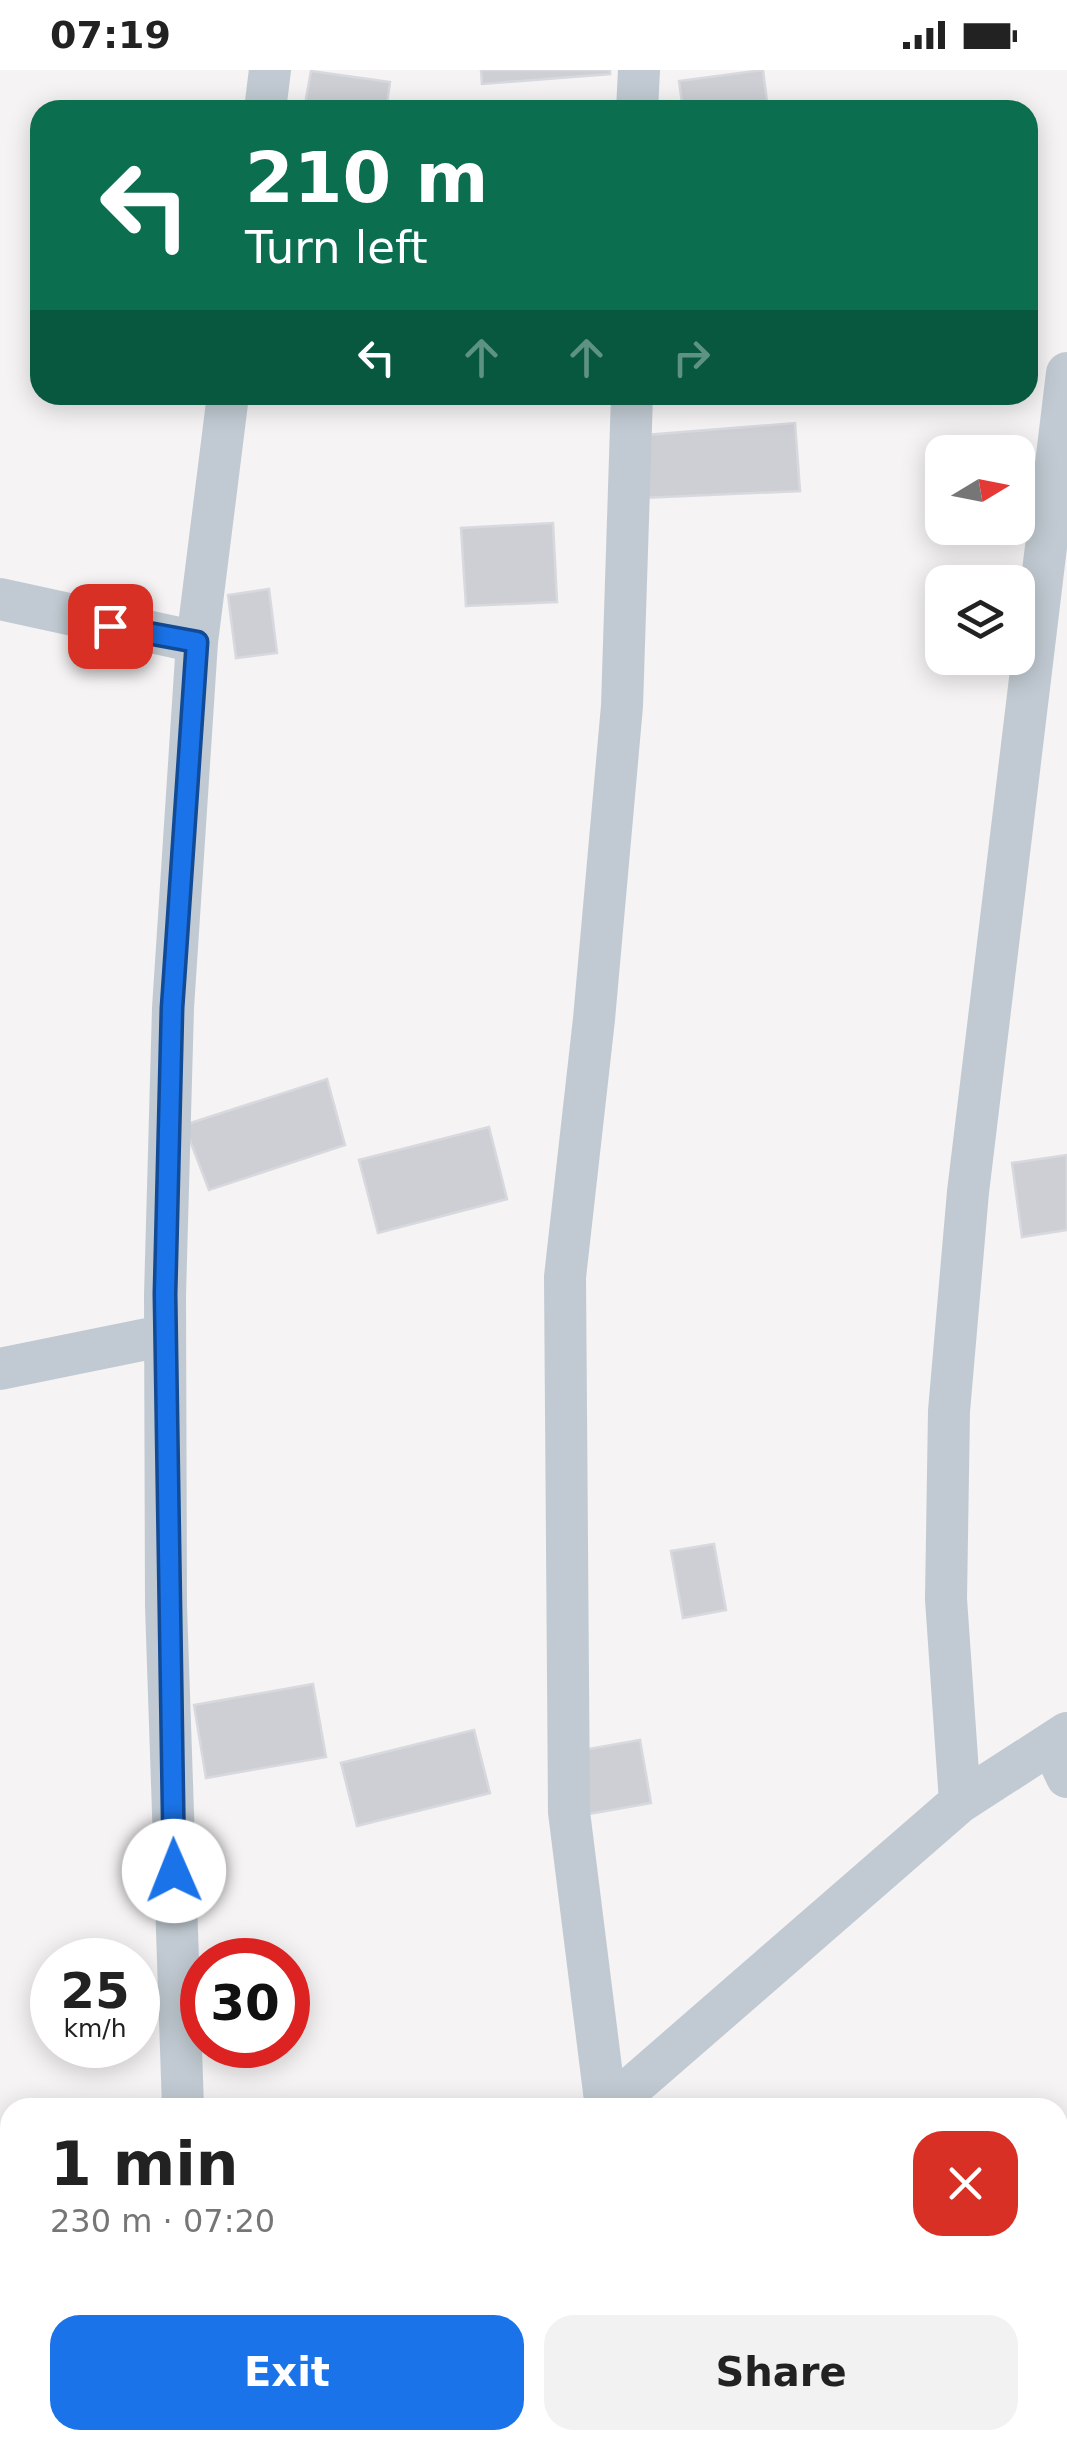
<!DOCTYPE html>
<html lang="en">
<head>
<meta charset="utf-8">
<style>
	:root { --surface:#fff; --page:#f2f2f2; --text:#222; --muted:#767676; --accent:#1a73e8 }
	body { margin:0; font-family:"DejaVu Sans",sans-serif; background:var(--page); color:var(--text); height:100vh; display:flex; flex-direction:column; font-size:38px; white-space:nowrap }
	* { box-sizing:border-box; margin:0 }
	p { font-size:32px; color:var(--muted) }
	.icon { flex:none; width:55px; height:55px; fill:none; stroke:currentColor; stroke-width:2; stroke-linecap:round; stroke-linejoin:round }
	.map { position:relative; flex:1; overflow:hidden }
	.panel { position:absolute; left:0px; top:2028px; width:1068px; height:352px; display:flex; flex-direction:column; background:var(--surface); border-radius:30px 30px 0 0; box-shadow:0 5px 25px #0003 }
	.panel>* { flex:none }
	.banner { position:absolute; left:30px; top:30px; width:1008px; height:305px; border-radius:30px; box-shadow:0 5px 25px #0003; background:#0b6e4f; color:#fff; overflow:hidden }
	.needle { width:65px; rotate:80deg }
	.tools { position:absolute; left:925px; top:365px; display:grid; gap:20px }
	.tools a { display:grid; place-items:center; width:110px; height:110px; border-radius:20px; background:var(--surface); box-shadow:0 5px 25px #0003; font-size:50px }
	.speed { position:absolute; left:30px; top:1868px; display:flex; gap:20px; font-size:50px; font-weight:700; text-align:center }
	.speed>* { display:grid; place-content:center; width:130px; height:130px; border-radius:50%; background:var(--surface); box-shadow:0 5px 25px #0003; line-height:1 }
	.speed small { font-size:25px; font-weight:400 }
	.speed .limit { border:15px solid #d22; background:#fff; color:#111 }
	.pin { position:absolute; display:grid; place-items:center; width:85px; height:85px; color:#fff; margin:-42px; border-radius:20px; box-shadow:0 5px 15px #0006 }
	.me { position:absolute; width:110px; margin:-55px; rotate:359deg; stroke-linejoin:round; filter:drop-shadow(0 0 8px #0008) }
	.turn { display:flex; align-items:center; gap:35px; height:210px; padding:0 50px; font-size:45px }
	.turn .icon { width:130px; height:130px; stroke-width:2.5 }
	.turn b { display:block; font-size:70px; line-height:85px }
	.lanes { display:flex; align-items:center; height:95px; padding:0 50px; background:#0003; justify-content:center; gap:50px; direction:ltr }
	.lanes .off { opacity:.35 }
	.round { display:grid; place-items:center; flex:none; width:105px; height:105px; border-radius:30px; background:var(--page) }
	.headline { display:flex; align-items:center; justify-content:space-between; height:170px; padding:0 50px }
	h1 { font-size:60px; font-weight:700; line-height:75px }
	.primary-button { display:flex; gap:20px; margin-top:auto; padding:20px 50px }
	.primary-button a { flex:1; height:115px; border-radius:30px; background:var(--accent); color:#fff; font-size:40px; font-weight:700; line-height:115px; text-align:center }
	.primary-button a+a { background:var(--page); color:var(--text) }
	.status { display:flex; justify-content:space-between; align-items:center; height:70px; padding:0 50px; background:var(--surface); direction:ltr }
	.status svg { height:28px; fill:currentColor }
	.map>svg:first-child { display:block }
	.building { fill:#cdcfd5; stroke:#d7d9de; stroke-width:2.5 }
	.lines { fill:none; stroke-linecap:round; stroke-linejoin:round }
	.street { stroke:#c1cad2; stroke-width:42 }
	.route-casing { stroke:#114b97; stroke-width:25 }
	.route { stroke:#1a73e8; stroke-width:18 }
</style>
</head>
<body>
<div class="status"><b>07:19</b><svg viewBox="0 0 49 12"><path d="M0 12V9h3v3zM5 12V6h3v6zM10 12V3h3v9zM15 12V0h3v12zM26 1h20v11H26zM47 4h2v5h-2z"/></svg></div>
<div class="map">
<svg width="1067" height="2378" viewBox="0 0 1067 2378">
	<rect width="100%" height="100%" fill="#f5f3f3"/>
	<path class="building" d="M481,0H610V4L482,14Z
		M763,0L768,40H683L679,11Z
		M311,1L390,12L386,40H304Z
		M795,353L800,421L643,428L646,365Z
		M553,453L557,532L466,536L461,458Z
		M269,519L277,583L236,588L228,525Z
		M327,1009L345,1075L209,1120L184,1055Z
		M489,1057L507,1129L378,1163L359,1090Z
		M1067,1085V1160L1022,1167L1012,1093Z
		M714,1474L726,1540L683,1548L671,1481Z
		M313,1614L326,1687L206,1708L194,1635Z
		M474,1660L490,1723L357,1756L341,1693Z
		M640,1670L651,1733L583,1745L572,1682Z
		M289,2370H386L391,2378H293Z"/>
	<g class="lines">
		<path class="street" d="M265,40L270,0
			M637,40L639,0
			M0,529L197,572
			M0,1299L152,1268
			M1052,1675L1067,1707
			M960,1732L946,1529L949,1341L968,1122L1067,303
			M183,2038L166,1536L165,1225L173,938L197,572L228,325
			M606,2038L569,1742L565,1207L594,949L622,636L632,325
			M614,2038L631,2018L960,1732L1067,1663
			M514,2370L517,2378
			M95,2378L107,2370"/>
	</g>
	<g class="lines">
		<defs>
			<path id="route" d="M110,556L197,572L172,938L165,1224L174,1801"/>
		</defs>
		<use href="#route" class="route-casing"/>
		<use href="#route" class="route"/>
	</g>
</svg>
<div class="tools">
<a><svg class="needle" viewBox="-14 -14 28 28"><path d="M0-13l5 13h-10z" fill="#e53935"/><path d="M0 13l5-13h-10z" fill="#767676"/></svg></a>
<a><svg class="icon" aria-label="layers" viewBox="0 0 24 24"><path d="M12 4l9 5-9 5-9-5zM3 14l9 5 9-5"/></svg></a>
</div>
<div class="speed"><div>25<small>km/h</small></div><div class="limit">30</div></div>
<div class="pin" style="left:110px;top:556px;background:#d93025"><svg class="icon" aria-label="arrive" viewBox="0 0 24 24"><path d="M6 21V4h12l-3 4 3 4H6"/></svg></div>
<svg class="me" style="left:174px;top:1801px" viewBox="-20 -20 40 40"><circle r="19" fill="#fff"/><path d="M0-13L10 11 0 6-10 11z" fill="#1a73e8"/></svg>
<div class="banner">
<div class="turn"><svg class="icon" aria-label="left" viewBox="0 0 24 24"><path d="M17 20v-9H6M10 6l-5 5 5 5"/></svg><div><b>210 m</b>Turn left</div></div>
<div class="lanes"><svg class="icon" aria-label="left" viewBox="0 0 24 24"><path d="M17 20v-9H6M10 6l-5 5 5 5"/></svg><svg class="icon off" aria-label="ahead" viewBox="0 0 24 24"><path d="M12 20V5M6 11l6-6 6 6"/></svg><svg class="icon off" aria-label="ahead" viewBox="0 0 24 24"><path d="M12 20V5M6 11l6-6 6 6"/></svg><svg class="icon off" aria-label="right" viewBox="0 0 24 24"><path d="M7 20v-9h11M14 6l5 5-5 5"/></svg></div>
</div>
<section class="panel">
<div class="headline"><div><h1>1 min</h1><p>230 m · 07:20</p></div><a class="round" style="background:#d93025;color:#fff"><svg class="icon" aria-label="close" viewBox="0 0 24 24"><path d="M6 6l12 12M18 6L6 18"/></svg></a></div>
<div class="primary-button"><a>Exit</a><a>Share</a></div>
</section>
</div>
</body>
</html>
